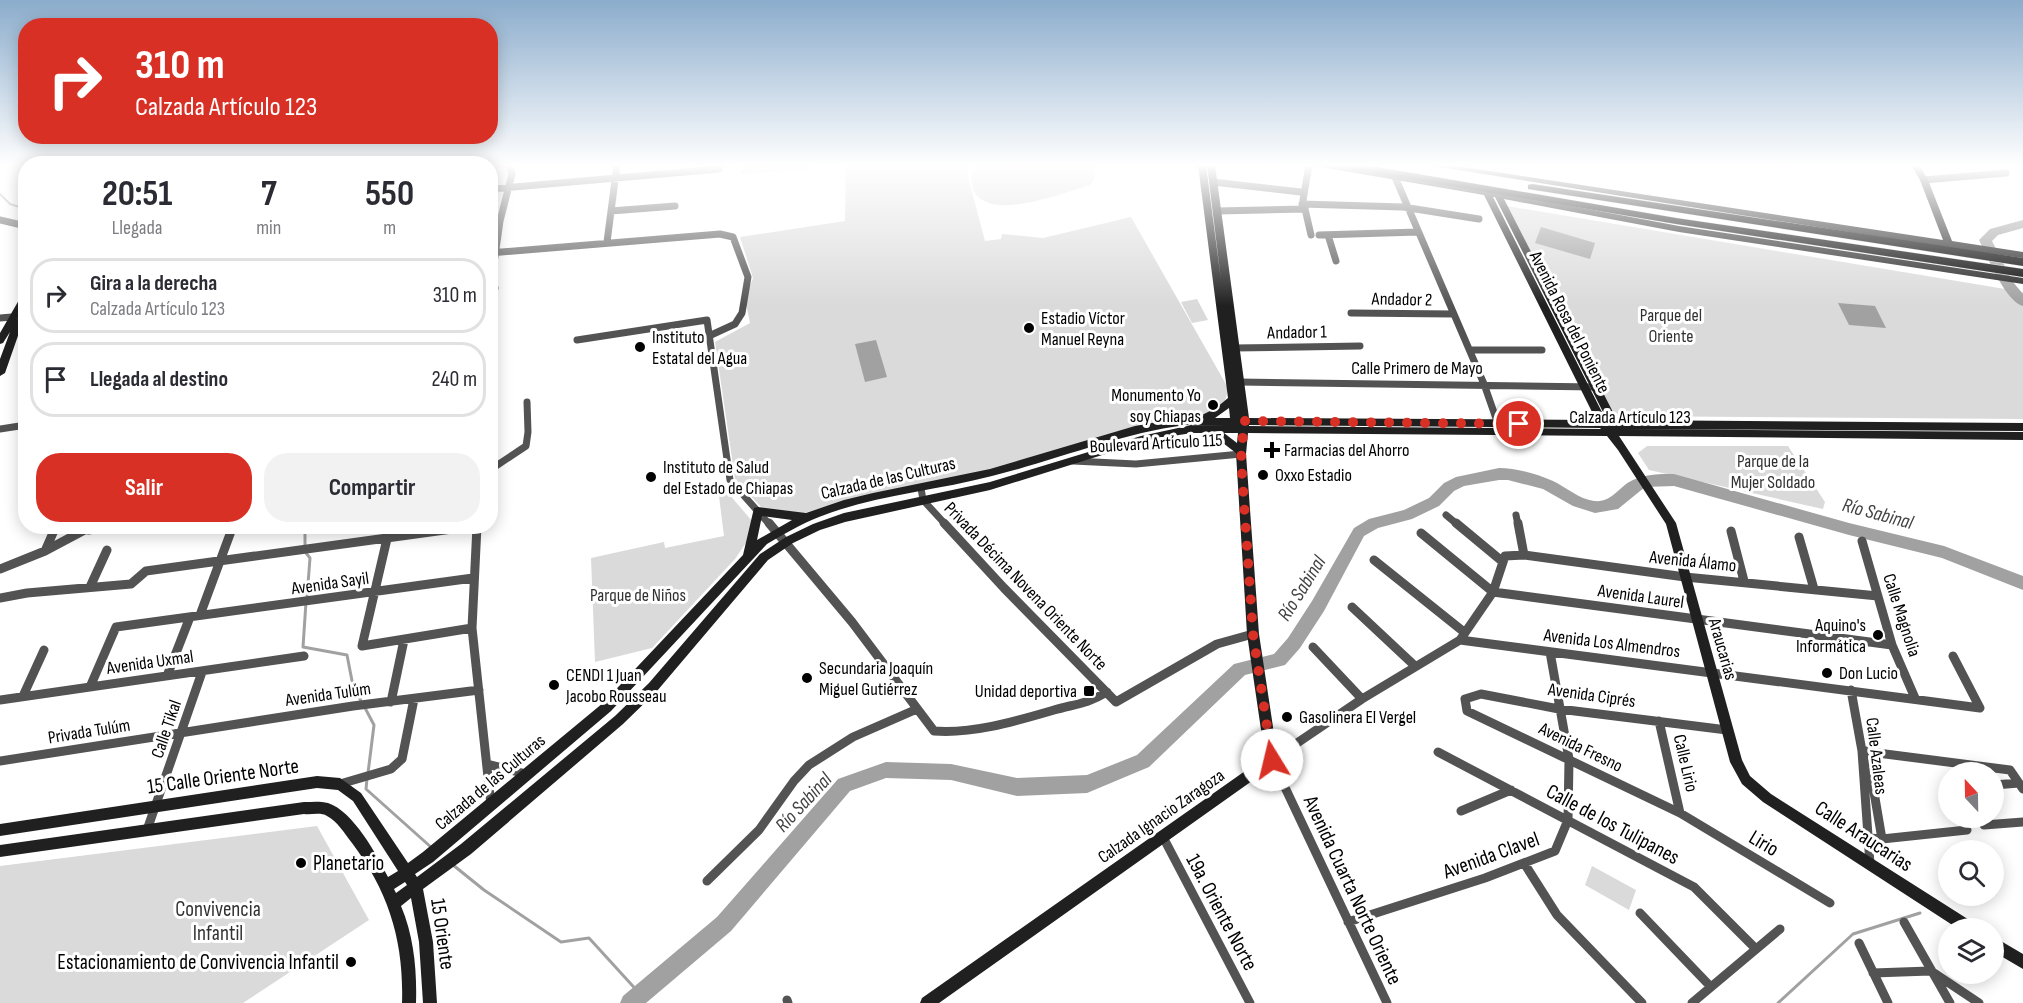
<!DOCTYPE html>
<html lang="es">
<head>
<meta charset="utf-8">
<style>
	:root { --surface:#fff; --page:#f2f2f3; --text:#2b2b33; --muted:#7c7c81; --line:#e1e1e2; --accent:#d93025 }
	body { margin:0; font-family:"Sofia Sans Condensed",sans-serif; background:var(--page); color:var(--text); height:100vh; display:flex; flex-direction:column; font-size:22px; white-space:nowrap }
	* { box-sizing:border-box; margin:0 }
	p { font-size:20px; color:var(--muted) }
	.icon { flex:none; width:33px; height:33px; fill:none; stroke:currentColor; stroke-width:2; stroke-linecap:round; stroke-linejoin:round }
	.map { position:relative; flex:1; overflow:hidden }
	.details { position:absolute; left:18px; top:156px; width:480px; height:378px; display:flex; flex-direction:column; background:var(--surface); border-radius:24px; box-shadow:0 3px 15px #0003 }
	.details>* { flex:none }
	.hud { position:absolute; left:18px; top:18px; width:480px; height:126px; border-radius:24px; box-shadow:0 3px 15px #0003; background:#d93025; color:#fff; overflow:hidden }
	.needle { width:39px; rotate:338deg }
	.fabs { position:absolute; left:1938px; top:762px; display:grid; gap:12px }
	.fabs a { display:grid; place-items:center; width:66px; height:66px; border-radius:50%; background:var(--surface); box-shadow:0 3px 15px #0003; font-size:30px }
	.pin { position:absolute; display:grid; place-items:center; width:51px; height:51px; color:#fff; margin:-26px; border:3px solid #fff; border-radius:50%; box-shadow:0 2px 6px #0007 }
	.me { position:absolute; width:66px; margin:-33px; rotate:351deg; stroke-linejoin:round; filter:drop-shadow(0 0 4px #0008) }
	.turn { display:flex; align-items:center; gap:21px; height:126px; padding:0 18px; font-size:27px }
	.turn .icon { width:78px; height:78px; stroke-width:2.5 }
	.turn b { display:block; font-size:42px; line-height:51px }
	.eta { display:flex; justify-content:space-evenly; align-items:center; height:102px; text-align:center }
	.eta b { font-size:36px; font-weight:700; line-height:42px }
	.cta { display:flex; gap:12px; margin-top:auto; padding:12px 18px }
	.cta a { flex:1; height:69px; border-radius:24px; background:var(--accent); color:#fff; font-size:24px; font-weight:700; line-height:69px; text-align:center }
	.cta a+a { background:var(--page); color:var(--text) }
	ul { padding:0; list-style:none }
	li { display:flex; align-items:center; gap:18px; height:75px; margin:0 12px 9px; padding:0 6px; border:3px solid var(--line); border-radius:24px }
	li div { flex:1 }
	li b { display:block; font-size:22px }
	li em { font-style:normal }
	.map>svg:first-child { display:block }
	.green { fill:#dadada }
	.water { fill:#a1a1a1 }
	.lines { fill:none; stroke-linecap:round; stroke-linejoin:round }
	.stream-far1 { stroke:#a1a1a1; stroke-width:2 }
	.stream { stroke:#a1a1a1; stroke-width:3 }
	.river { fill:#a1a1a1; fill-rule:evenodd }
	.highway-casing { stroke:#dbdbdb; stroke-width:1 }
	.street-far1 { stroke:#535353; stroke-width:7 }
	.street { stroke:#535353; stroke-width:9 }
	.secondary { fill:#202020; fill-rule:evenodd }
	.highway { fill:#000; fill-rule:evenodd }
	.route { stroke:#d93025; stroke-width:10; stroke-dasharray:0 18 }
	.poi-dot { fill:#000; stroke:#fff; stroke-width:2 }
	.labels { text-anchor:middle; stroke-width:6; stroke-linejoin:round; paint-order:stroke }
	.street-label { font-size:18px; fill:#000; stroke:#fff }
	.park-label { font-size:18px; fill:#313131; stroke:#fff }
	.poi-label { font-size:18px; fill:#000; stroke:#fff; text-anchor:start }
	.water-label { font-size:20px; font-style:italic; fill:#424242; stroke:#fff }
	.near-street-label { font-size:21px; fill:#000; stroke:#fff }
	.near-poi-label { font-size:21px; fill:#000; stroke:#fff; text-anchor:start }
	.near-park-label { font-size:21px; fill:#313131; stroke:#fff }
</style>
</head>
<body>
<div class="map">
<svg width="2023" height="1003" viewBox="0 0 2023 1003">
	<rect width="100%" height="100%" fill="#fff"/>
	<path class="green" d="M741,165H810V169L741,174Z
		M846,165H970L967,173L985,241L1001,239L1002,234L1043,238L1131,217L1227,386C1230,414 1200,418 1177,418L988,470L852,499L804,513L761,507L735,479L715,342L750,323L745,299L753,278L740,237L845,221Z
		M973,165H1094L1095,178L1090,185C1059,194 958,235 973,165Z
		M1507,206L2023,292V419L1614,416Z
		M1197,299L1208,320L1192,323L1181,302Z
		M1647,446H1788L1825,502L1823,509L1649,470L1638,453Z
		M717,480L752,521V534L735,559L652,648L595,662L591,558L664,542L665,548L724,536Z
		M317,826L369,920L243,1003H0V866Z
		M1592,866L1636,890L1629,910L1585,885Z"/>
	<path class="water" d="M1541,227L1595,243L1590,259L1535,243Z
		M1838,303L1875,306L1886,328L1849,325Z
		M876,340L887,377L865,382L855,344Z"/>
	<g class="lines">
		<path class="stream-far1" d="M0,194L10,204L26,209"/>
		<path class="stream" d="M305,526V548
			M306,553L310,558L307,597
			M306,602L303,647L347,655L353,686L361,701
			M364,706L374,725L368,773
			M367,779L366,789L432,848
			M453,865L484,890L561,942L589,938L641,995
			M1778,1003L1853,934L1920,913"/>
		<path class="river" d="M2023,220V228L1998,235L1992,241L2013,282L2023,294V306C2005,301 1987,256 1979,240L1990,229Z
			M1499,468C1516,468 1537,474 1553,481C1566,487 1579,499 1594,501C1612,503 1619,486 1633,480C1646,474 1660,474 1674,474L1849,523L1944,546L2023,576V590L1942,558L1849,535L1674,486L1645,487L1618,509L1595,513L1573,506L1543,489L1508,480H1499L1464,486L1454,491L1439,506L1412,519L1378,528L1364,536L1324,611L1300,648L1285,665L1245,675L1149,767L1087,793L1017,796L951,780L886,778L850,791L731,931L646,1003H620L623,996L717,917L838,779L886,762L951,764L1017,778L1087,775L1137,755L1234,664L1274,654L1288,638L1312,601L1354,528L1369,519L1404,510L1429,498L1444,483L1456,477Z"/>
		<defs>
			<path id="highway" d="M1339,165H1365L1676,218L2023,269V277L1676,224L1344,168Z
				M1532,184L2023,258V266L1528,189V185Z"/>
		</defs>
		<use href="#highway" class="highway-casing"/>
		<path class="street-far1" d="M1309,165L1303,200L1311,235
			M1395,177L1484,384L1498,424
			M1924,180L2006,173
			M1213,182L1301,192
			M490,189L719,169
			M1302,204L1403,207L1479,219
			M611,211L675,206
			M1217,211L1303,209
			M0,220L26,226
			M1319,235L1418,232
			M1328,235L1336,261
			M607,242L617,165
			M490,253L720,234L733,237L748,277L742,313L735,324L709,336
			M492,277L500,221L512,174L509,165
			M490,288H495
			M1351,313L1453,314
			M0,318L12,317
			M577,340L707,320L730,480L770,525
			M1234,348L1360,346
			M1470,350H1542
			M1239,382L1595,387
			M0,429L26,425
			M1073,461L1136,464L1241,454
			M490,470L526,446L528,432L527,402
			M921,488L923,500L946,525
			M1446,515L1458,525
			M1516,515L1518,525"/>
		<path class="street" d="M769,523L852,622L934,731C974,734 1016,721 1054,710C1075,704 1087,704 1107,692
			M944,523L1004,588L1116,702L1217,644L1253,634
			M1456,523L1503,562
			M1518,523L1524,555
			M390,526L362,646L472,628
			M477,526L472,628L491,805
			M88,530L119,526
			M1731,531L1744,581
			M1421,533L1493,592L1892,645
			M1799,537L1814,589
			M1862,541L1892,645L1915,698
			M45,551L56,526
			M1374,560L1464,632
			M0,569L45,551L92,526
			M90,587L107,550
			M0,598L27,593L131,584L146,571L474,526
			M1352,607L1415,666
			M200,615L233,526
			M1460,640L1493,592L1505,556L1524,555L1685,577L1878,596
			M1313,647L1362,699
			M1953,656L1980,708
			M167,676L190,617
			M90,687L116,627L473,578
			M1851,690L1862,751L1870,864
			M23,696L44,650
			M0,700L304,656
			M391,702L404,640
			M1659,721L1680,813
			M1727,730L1559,709L1481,694L1465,699L1467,711L1680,813L1830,903
			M1862,751L2010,770L2023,789
			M1867,751L1882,839
			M1438,752L1694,887L1756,949
			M0,761L353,706L479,690
			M487,764L526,774
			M340,784L391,769L402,759L414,699
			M1994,785L2019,783
			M1945,788H1948
			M1461,811L1511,790
			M1984,825L2023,822
			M147,830L202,672
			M1163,837L1250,1003
			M1869,838L1882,839L1967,830
			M1524,863L1557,915L1642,1003
			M707,881L759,830L794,781L809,765L853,737L917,709
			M1640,913L1711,987
			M1348,922L1485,878L1555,851L1568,820L1569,759L1550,652
			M1904,922L1950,1003
			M1859,943L1888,1003
			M1873,973L1930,971
			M1934,973L1979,1003
			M787,1000L788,1003
			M1387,1003L1272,760L1362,699L1460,640L1980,708
			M1692,1003L1780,929"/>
		<path class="secondary" d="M1198,165H1206L1221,280L1207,165H1215L1249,418L1596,420L1484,195L1309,165H1331L1487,190L1679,226L2023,278V284L1679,232L1504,199L1617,420L2023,423V431L1620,429L2023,432V440L1619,436L1676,523L1742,760L1750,776L1771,794L1974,923L1976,928H1957L1763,802L1742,784L1730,762L1666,524L1618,450L1607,436L1248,433L1246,454L1259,634L1278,760L1276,764L939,1003H920L922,998L1265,757L1247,634L1236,453L1210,433H1192L1166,437L1115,451L990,490L845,522L820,530L793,543L768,560L657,691L623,724L471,854L423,889L433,942L437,1003H423L419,942L411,898L401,906C414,937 417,970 416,1003H402C404,942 389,892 352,843C345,834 337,821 327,816C321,812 311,815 304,814L0,857V845L304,802C312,802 320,801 328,803C353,811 377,855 388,877L398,871L353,801L338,790L317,788L0,836V824L317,776L340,778L361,793L408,863L423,852L603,703L743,555L754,508L758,507L806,513L844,500L873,493L990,469L1135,426L1185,417H1198L1216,408L1228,398ZM1493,197H1495L1607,420H1606ZM1229,408L1230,418H1215ZM1185,425L1231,426L1192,425L1141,436L990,482L844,513L813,524L786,537L760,554L649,683L615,716L461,844L417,877L415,874L433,862L611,711L767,544C784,534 801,524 819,517C874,495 935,491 992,476C1057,460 1118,434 1185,425ZM1249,425L1600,428L1601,429L1249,426ZM1224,433H1238L1237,443ZM762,516L792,520L757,540ZM405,882L407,885L396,893L394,889Z
			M1427,165H1450L1943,240L1920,180L1911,165H1919L1928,180L1952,241L2023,252V258L1949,248Z
			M26,292V304L16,321L23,310L26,309V320L20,330L5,373L0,376V359L10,332L3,343L0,344V333L23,293Z
			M1994,937L2023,954V969L1994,952Z"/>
		<use href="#highway" class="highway"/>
	</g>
	<linearGradient id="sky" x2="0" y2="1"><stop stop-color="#8baccc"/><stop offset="0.54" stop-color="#fff"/><stop offset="1" stop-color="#fff" stop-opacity="0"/></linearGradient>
	<rect width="2023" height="306" fill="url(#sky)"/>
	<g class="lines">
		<path class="route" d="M1272,760L1253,634L1241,459L1244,421L1519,424"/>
	</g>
	<g class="poi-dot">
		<circle cx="1029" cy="328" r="6"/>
		<circle cx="640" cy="347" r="6"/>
		<circle cx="1213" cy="405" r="6"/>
		<path d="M1269 441h6v6h6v6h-6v6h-6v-6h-6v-6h6z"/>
		<circle cx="1263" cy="475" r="6"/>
		<circle cx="651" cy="477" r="6"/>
		<circle cx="1878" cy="635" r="6"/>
		<circle cx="1827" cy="673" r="6"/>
		<circle cx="807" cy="678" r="6"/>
		<circle cx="554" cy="685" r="6"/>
		<rect x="1083" y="685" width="12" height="12" rx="3"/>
		<circle cx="1287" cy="717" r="6"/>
		<circle cx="301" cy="863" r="6"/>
		<circle cx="351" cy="962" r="6"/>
	</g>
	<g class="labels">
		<g class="street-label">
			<text transform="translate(1402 299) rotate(1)" y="6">Andador 2</text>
			<text transform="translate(1570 322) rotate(63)" y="6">Avenida Rosa del Poniente</text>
			<text transform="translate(1297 332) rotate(-1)" y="6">Andador 1</text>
			<text x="1417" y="374">Calle Primero de Mayo</text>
			<text x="1630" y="423">Calzada Artículo 123</text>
			<text transform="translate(1156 443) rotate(-3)" y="6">Boulevard Artículo 115</text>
			<text transform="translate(888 478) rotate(-13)" y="6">Calzada de las Culturas</text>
			<text transform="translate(1693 561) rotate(6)" y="6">Avenida Álamo</text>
			<text transform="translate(330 583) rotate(-8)" y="6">Avenida Sayil</text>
			<text transform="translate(1026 586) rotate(46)" y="6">Privada Décima Novena Oriente Norte</text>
			<text transform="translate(1641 596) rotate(8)" y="6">Avenida Laurel</text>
			<text transform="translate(1902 615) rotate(72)" y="6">Calle Magnolia</text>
			<text transform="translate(1612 643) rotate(7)" y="6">Avenida Los Almendros</text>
			<text transform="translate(1723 649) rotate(74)" y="6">Araucarias</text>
			<text transform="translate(150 662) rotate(-8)" y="6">Avenida Uxmal</text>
			<text transform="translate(328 694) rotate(-8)" y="6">Avenida Tulúm</text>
			<text transform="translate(1592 695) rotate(8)" y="6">Avenida Ciprés</text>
			<text transform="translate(166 729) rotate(-71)" y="6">Calle Tikal</text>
			<text transform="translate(89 731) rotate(-9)" y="6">Privada Tulúm</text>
			<text transform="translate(1581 747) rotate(26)" y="6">Avenida Fresno</text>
			<text transform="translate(1877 756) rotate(83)" y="6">Calle Azaleas</text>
			<text transform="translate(1686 763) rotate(77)" y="6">Calle Lirio</text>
			<text transform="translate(490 782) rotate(-40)" y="6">Calzada de las Culturas</text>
			<text transform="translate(1161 816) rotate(-35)" y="6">Calzada Ignacio Zaragoza</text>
		</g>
		<g class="park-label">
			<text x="1671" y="321">Parque del<tspan x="1671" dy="21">Oriente</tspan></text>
			<text x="1773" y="467">Parque de la<tspan x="1773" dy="21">Mujer Soldado</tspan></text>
			<text x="638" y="601">Parque de Niños</text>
		</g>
		<g class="poi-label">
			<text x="1041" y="324">Estadio Víctor<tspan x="1041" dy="21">Manuel Reyna</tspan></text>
			<text x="652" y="343">Instituto<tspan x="652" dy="21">Estatal del Agua</tspan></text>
			<text x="1201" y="401" text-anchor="end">Monumento Yo<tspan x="1201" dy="21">soy Chiapas</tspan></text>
			<text x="1284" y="456">Farmacias del Ahorro</text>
			<text x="663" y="473">Instituto de Salud<tspan x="663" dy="21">del Estado de Chiapas</tspan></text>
			<text x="1275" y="481">Oxxo Estadio</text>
			<text x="1866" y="631" text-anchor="end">Aquino's<tspan x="1866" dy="21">Informática</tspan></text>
			<text x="819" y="674">Secundaria Joaquín<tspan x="819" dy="21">Miguel Gutiérrez</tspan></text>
			<text x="1839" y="679">Don Lucio</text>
			<text x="566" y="681">CENDI 1 Juan<tspan x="566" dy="21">Jacobo Rousseau</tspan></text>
			<text x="1077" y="697" text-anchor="end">Unidad deportiva</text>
			<text x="1299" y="723">Gasolinera El Vergel</text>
		</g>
		<g class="water-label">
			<text transform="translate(1878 513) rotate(15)" y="7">Río Sabinal</text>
			<text transform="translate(1301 588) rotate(-58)" y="7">Río Sabinal</text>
			<text transform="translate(803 802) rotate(-47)" y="7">Río Sabinal</text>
		</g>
		<g class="near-street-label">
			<text transform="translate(223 776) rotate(-8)" y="7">15 Calle Oriente Norte</text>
			<text transform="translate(1613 824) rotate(28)" y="7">Calle de los Tulipanes</text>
			<text transform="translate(1864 836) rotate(33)" y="7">Calle Araucarias</text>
			<text transform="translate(1764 843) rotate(31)" y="7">Lirio</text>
			<text transform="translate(1491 855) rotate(-20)" y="7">Avenida Clavel</text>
			<text transform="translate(1353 890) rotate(65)" y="7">Avenida Cuarta Norte Oriente</text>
			<text transform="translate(1222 912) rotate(62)" y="7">19a. Oriente Norte</text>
			<text transform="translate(443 934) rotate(82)" y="7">15 Oriente</text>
		</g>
		<g class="near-poi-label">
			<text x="313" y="870">Planetario</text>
			<text x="339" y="969" text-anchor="end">Estacionamiento de Convivencia Infantil</text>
		</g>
		<g class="near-park-label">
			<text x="218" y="916">Convivencia<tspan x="218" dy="24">Infantil</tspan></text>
		</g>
	</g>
</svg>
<div class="fabs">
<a><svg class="needle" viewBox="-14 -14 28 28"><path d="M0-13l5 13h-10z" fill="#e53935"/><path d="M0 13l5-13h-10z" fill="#7c7c81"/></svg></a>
<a><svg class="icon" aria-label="search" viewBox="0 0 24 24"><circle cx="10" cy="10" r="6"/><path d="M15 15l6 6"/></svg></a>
<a><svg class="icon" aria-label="layers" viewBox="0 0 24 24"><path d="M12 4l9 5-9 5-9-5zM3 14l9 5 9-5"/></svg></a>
</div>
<div class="pin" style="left:1519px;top:424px;background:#d93025"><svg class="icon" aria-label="arrive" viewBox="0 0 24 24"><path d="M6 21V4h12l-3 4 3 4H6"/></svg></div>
<svg class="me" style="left:1272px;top:760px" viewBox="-20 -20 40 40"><circle r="19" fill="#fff"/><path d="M0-13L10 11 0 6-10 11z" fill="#d93025"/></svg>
<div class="hud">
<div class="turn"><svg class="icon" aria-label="right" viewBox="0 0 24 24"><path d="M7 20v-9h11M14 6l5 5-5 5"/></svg><div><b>310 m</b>Calzada Artículo 123</div></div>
</div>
<section class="details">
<div class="eta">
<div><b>20:51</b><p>Llegada</p></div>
<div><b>7</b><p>min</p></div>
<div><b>550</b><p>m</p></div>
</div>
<ul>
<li><svg class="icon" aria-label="right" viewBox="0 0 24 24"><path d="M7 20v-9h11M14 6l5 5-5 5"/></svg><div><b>Gira a la derecha</b><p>Calzada Artículo 123</p></div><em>310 m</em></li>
<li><svg class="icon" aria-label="arrive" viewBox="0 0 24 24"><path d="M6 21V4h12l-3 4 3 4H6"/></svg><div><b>Llegada al destino</b></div><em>240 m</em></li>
</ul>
<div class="cta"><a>Salir</a><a>Compartir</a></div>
</section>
</div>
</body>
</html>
